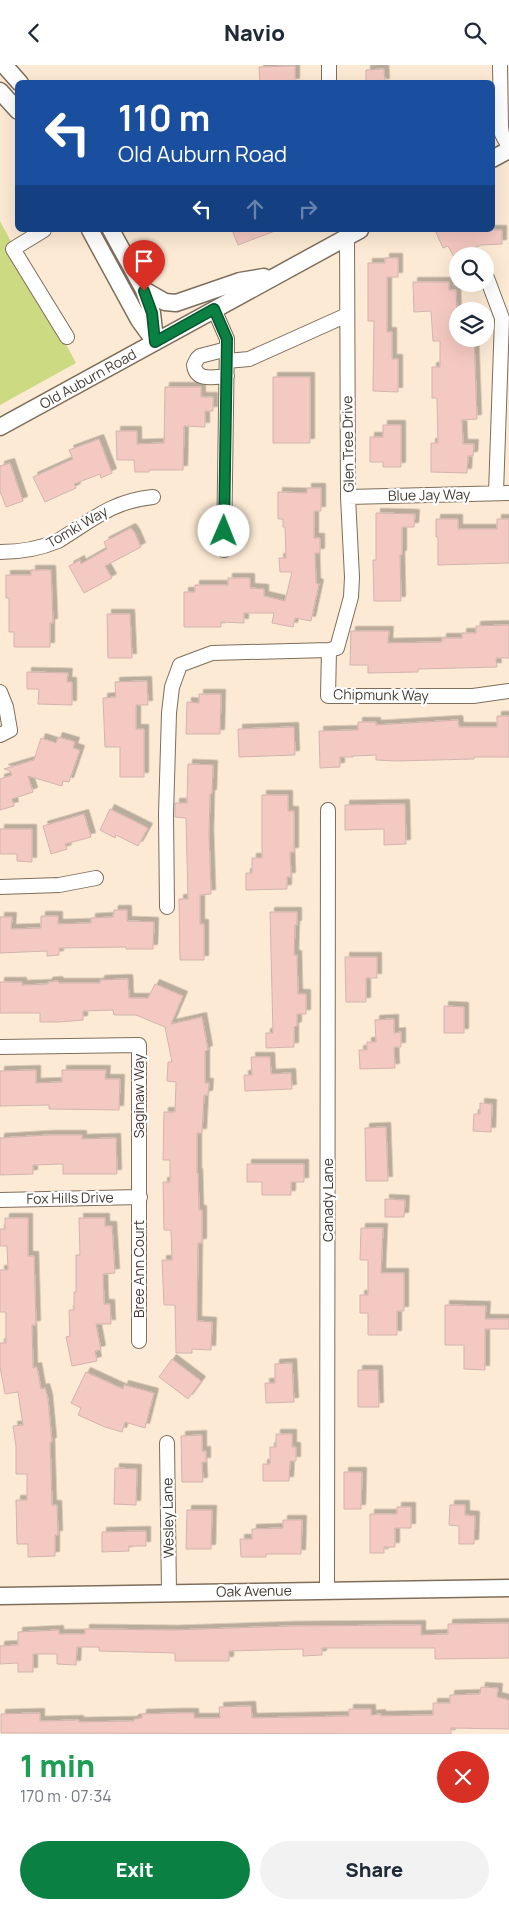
<!DOCTYPE html>
<html lang="en">
<head>
<meta charset="utf-8">
<style>
	:root { --surface:#fff; --page:#f2f2f3; --text:#1f2937; --muted:#747a83; --accent:#0b8043 }
	body { margin:0; font-family:Manrope,sans-serif; background:var(--page); color:var(--text); height:100vh; display:flex; flex-direction:column; font-size:19px; white-space:nowrap }
	* { box-sizing:border-box; margin:0 }
	p { font-size:16px; color:var(--muted) }
	.icon { flex:none; width:28px; height:28px; fill:none; stroke:currentColor; stroke-width:2; stroke-linecap:round; stroke-linejoin:round }
	.map { position:relative; height:1669px; overflow:hidden }
	.details { display:flex; flex-direction:column; background:var(--surface); flex:1 }
	.details>* { flex:none }
	.top-card { position:absolute; left:15px; top:15px; width:480px; height:152px; border-radius:8px; box-shadow:0 5px 20px #0002; background:#1a4fa0; color:#fff; overflow:hidden }
	.fabs { position:absolute; left:449px; top:182px; display:grid; gap:10px }
	.fabs a { display:grid; place-items:center; width:45px; height:45px; border-radius:50%; background:var(--surface); box-shadow:0 5px 20px #0002; font-size:25px }
	.pin { position:absolute; display:grid; place-items:center; width:42px; height:42px; color:#fff; margin:-51px -21px; border-radius:50% 50% 50% 0; rotate:-45deg; box-shadow:0 0 5px #0007 }
	.pin .icon { rotate:45deg }
	.me { position:absolute; width:55px; margin:-28px; rotate:1deg; stroke-linejoin:round; filter:drop-shadow(0 0 4px #0008) }
	.turn { display:flex; align-items:center; gap:18px; height:105px; padding:0 20px; font-size:22px }
	.turn .icon { width:65px; height:65px; stroke-width:2.5 }
	.turn b { display:block; font-size:35px; line-height:42px }
	.lanes { display:flex; align-items:center; height:48px; padding:0 20px; background:#0003; justify-content:center; gap:25px; direction:ltr }
	.lanes .off { opacity:.35 }
	.round { display:grid; place-items:center; flex:none; width:52px; height:52px; border-radius:26px; background:var(--page) }
	.overview { display:flex; align-items:center; justify-content:space-between; height:85px; padding:0 20px }
	h1 { font-size:30px; font-weight:800; line-height:38px; color:#1e9e55 }
	.button { display:flex; gap:10px; margin-top:auto; padding:10px 20px }
	.button a { flex:1; height:58px; border-radius:30px; background:var(--accent); color:#fff; font-size:20px; font-weight:800; line-height:58px; text-align:center }
	.button a+a { background:var(--page); color:var(--text) }
	header { display:flex; justify-content:space-between; align-items:center; height:65px; padding:0 20px; background:var(--surface); font-size:22px; font-weight:800 }
	.map>svg:first-child { display:block }
	.green { fill:#ccda82 }
	.building { fill:#f4c9c1; stroke:#d2b4af; filter:url(#shadow) }
	.lines { fill:none; stroke-linecap:round; stroke-linejoin:round }
	.minor-casing { stroke:#7e6e5b; stroke-width:16 }
	.major-casing { stroke:#7e6e5b; stroke-width:19 }
	.minor { stroke:#fff; stroke-width:14 }
	.major { stroke:#fff; stroke-width:16 }
	.route-casing { stroke:#07532c; stroke-width:12 }
	.route { stroke:#0b8043; stroke-width:9 }
	.labels { text-anchor:middle; stroke-width:4.5; stroke-linejoin:round; paint-order:stroke }
	.street-label { font-size:14px; fill:#423b32; stroke:#fff }
</style>
</head>
<body>
<header><svg class="icon" aria-label="back" viewBox="0 0 24 24"><path d="M15 5l-7 7 7 7"/></svg>Navio<svg class="icon" aria-label="search" viewBox="0 0 24 24"><circle cx="10" cy="10" r="6"/><path d="M15 15l6 6"/></svg></header>
<div class="map">
<svg width="509" height="1669" viewBox="0 0 509 1669">
	<defs>
		<filter id="shadow"><feDropShadow dx="4.5" dy="-4.5" stdDeviation="0" flood-color="#0004"/></filter>
	</defs>
	<rect width="100%" height="100%" fill="#fcead4"/>
	<path class="green" d="M0,156L76,298L0,340Z"/>
	<path class="building" d="M295,1V18H260L259,2Z
		M384,4L385,18H366V5Z
		M232,165H275V166L238,180Z
		M435,165H502V179L481,180L454,192L448,181L443,183Z
		M385,193H398V212H387V267H392V294H398V327L373,326L374,256H368V198H385Z
		M413,217H449V225H456L458,274H474L477,354L462,355L463,379H474L473,391H468L467,408L431,407V378H438L437,333H432V302H440V276H433L431,246L414,247Z
		M273,312H310V378H273Z
		M165,322H201V332H213V346H205V362L184,361L183,405H149V407H135L134,395H117L116,366H137V379L164,378Z
		M383,360H401V402H383V397H370V372H383Z
		M99,374L112,408L101,413L100,409L74,419L76,423L45,437L33,412L73,394L69,385Z
		M10,398L23,436L6,442L0,426V401Z
		M307,423H321V446H314V473H320V488H315L316,518L319,519L311,556L295,553L293,562L272,558L274,548H244V558L221,557V562H184V527H195V520H228V513H250V523L264,524V531L285,536L292,507H280L279,493H286L285,462H283V454H278V427L307,428Z
		M376,448L415,449L414,462H402V490H400L401,536H374L373,495H376Z
		M436,454H458V464H497V454H509V498L438,500V472H436Z
		M131,463L135,468L141,482L105,501L112,513L84,528L69,501L80,495L81,499L107,484L104,477Z
		M31,505H51L53,558H50V582H14V567H9V533H6V510H31Z
		M107,549H130L132,593H108Z
		M509,560V593H496L497,602L418,604V607L368,608V600H350L351,566H389L388,578L442,577V573H462V568H476V561Z
		M27,607L68,608L67,617H72V640L38,639L39,624H27Z
		M147,616L148,640H136V664H144V712H120V682H105L103,633L116,632L115,617Z
		M199,629H221L220,669H186L187,637L199,638Z
		M497,651H509V692H474V694L397,696L376,695V690L353,691V692H340V702L320,703L319,666L358,665V657H376V660L458,655L459,662H497Z
		M294,662L295,690L239,692L238,664Z
		M58,672L75,677L73,683L80,685L69,717L63,716L62,721L28,711L33,727L12,734L14,741L0,745V714L12,710L10,706L4,704L34,695L41,673L56,678Z
		M188,699L213,700L212,729H210L209,769L211,829L200,830V859H204V895H180L179,834H188L186,753L175,752V738H187Z
		M262,730H288V746H294V787H290L291,812H287V824L246,825V808H252V793H262Z
		M405,739L406,779L384,780V764L345,765V740Z
		M110,744L148,763L138,781L116,770L115,773L100,765Z
		M84,749L91,772L65,779L67,784L51,789L43,761Z
		M0,764H32V797L17,796V789H0Z
		M114,845H127V856L154,857L153,884H126V882L59,883V890L47,891V886L0,888V852H12L11,864L41,863V851H58V859L91,858V853L113,852Z
		M270,847H297V860H295L294,890H297L298,929H306V949H297V961L294,962V982L266,983V968H273Z
		M345,892H377V913H366V937H346Z
		M128,914L129,933H148L155,919L183,931L171,959L202,952L208,985L205,986V1018H209L208,1030H204L202,1068H197V1108H198L199,1145H202V1178H198L197,1256L212,1257L211,1285L192,1284V1288H176L175,1240H164L162,1195H172L171,1165H164L163,1117H170V1095H163L164,1047H175L176,1017L167,1016L168,997H172L165,962L136,950H114L113,945L83,946V955L59,957H40V948H0V917H22V920L48,919V917L58,916L59,918H100V915Z
		M444,941L464,942V968H444Z
		M394,954V968L401,967V982H394L395,1003L360,1004L359,985H367V977H376L375,955Z
		M251,992H270L271,1009L291,1008L292,1024L245,1026L244,1010H252Z
		M36,1005V1018L62,1017V1005H106L105,1014H120L119,1045L49,1044V1040L0,1041V1006Z
		M480,1038L492,1039L491,1067L473,1066L474,1049H480Z
		M386,1062L388,1116H366L365,1063Z
		M50,1070H82V1074L116,1073L117,1109H63V1099L33,1100V1109L0,1110V1073Z
		M247,1099H304V1117H291V1130H262V1117H247Z
		M385,1134L405,1135L404,1152H385Z
		M5,1153H28V1191H34L36,1260H32L33,1303L37,1302L41,1324L45,1323L48,1334L52,1377H50L52,1440H57L58,1470H55V1491L28,1492V1479H17L16,1435H27V1409H16V1381L13,1361L23,1360L18,1327L5,1329L0,1302V1278H6V1247H0V1205H8L7,1181H0V1164H5Z
		M79,1153H105V1161H112L115,1208L103,1209L104,1239H110L111,1259H96L101,1285L95,1286L97,1296L72,1301L66,1272L70,1271L69,1245H74V1227H76V1190H80Z
		M361,1163H383L381,1208H404V1246H397V1270H368V1248H360V1230H368V1195H360Z
		M445,1240L486,1241L485,1254H509V1264H485V1305L464,1304V1280H445Z
		M172,1294L201,1316L188,1334L159,1312Z
		M292,1298L294,1337L266,1338L265,1318H275V1299Z
		M358,1305H378L379,1342H358Z
		M86,1307L123,1324L124,1320L154,1328L145,1363L125,1357L122,1367L105,1362L78,1350L81,1343L71,1338Z
		M276,1369H292V1382H296V1396H290L289,1416H263V1399H270V1382H276Z
		M202,1370V1386H206V1397H202L203,1417H182L181,1371Z
		M115,1403L137,1404L136,1440L114,1439Z
		M344,1407H362L361,1444H344Z
		M450,1440H465V1450L475,1451L474,1479H459V1461L449,1460Z
		M397,1442H411V1463H395V1482H384V1488H370V1449H397Z
		M187,1445H212L211,1484H186Z
		M283,1455H302L301,1489H266V1492H241L240,1474H252V1464L283,1463Z
		M146,1466V1481H129V1486L102,1487V1467Z
		M509,1558V1593L435,1594V1583H322V1590L303,1591V1584L229,1586V1596H175V1588L99,1586V1582H77L76,1600L57,1599V1589H33V1607H18V1598L0,1599V1581L18,1580V1567L59,1565V1569H85V1564L174,1565L293,1561L421,1560V1570L448,1569V1559Z
		M481,1622L498,1623L497,1632L509,1635V1664L451,1663V1669L1,1668V1649L40,1648V1656L79,1655V1657L134,1656V1654L142,1653V1649L177,1648H194V1653H220L219,1642L251,1641L252,1653L349,1651V1644H371V1650L381,1649V1651L433,1650V1638H450V1630L480,1629Z"/>
	<g class="lines">
		<defs>
			<path id="minor" d="M329,0V18
				M500,0L501,62L502,69L509,82
				M44,165L13,184L67,272
				M487,213L502,253L496,428
				M214,244L227,274L224,485
				M227,284L200,291L197,294L194,300C196,317 214,312 227,311
				M227,296L249,294L347,250
				M348,432L509,428
				M0,487C21,487 39,484 58,476C92,455 112,436 153,432
				M329,585L328,631H473L509,626
				M0,627L6,642L10,665L0,670
				M0,822L59,820L96,813
				M167,842L166,749L169,648L172,622L180,600L212,588L329,585L337,583L351,532L352,512L348,432L347,165
				M0,982L139,980V1276
				M0,1135L140,1132
				M167,1378L169,1528
				M327,1525L328,745"/>
			<path id="major" d="M4,0L20,18
				M0,26L18,46
				M492,94L509,85
				M90,165L139,255L155,277
				M111,165L144,225L152,248L155,275
				M144,225L165,237L176,238L240,216L264,212
				M0,362L360,165
				M0,1531L509,1523"/>
		</defs>
		<use href="#minor" class="minor-casing"/>
		<use href="#major" class="major-casing"/>
		<use href="#minor" class="minor"/>
		<use href="#major" class="major"/>
	</g>
	<g class="lines">
		<defs>
			<path id="route" d="M144,226L152,248L155,277L214,244L227,274L224,466"/>
		</defs>
		<use href="#route" class="route-casing"/>
		<use href="#route" class="route"/>
	</g>
	<g class="labels">
		<g class="street-label">
			<text transform="translate(88 314) rotate(-29)" y="5">Old Auburn Road</text>
			<text transform="translate(348 379) rotate(-91)" y="5">Glen Tree Drive</text>
			<text transform="translate(429 430) rotate(-1)" y="5">Blue Jay Way</text>
			<text transform="translate(77 462) rotate(-30)" y="5">Tomki Way</text>
			<text transform="translate(381 630) rotate(1)" y="5">Chipmunk Way</text>
			<text transform="translate(139 1031) rotate(-90)" y="5">Saginaw Way</text>
			<text transform="translate(70 1133) rotate(-1)" y="5">Fox Hills Drive</text>
			<text transform="translate(328 1135) rotate(-90)" y="5">Canady Lane</text>
			<text transform="translate(139 1204) rotate(-90)" y="5">Bree Ann Court</text>
			<text transform="translate(168 1453) rotate(-91)" y="5">Wesley Lane</text>
			<text transform="translate(254 1526) rotate(-1)" y="5">Oak Avenue</text>
		</g>
	</g>
</svg>
<div class="fabs">
<a><svg class="icon" aria-label="search" viewBox="0 0 24 24"><circle cx="10" cy="10" r="6"/><path d="M15 15l6 6"/></svg></a>
<a><svg class="icon" aria-label="layers" viewBox="0 0 24 24"><path d="M12 4l9 5-9 5-9-5zM3 14l9 5 9-5"/></svg></a>
</div>
<div class="pin" style="left:144px;top:226px;background:#d93025"><svg class="icon" aria-label="arrive" viewBox="0 0 24 24"><path d="M6 21V4h12l-3 4 3 4H6"/></svg></div>
<svg class="me" style="left:224px;top:466px" viewBox="-20 -20 40 40"><circle r="19" fill="#fff"/><path d="M0-13L10 11 0 6-10 11z" fill="#0b8043"/></svg>
<div class="top-card">
<div class="turn"><svg class="icon" aria-label="left" viewBox="0 0 24 24"><path d="M17 20v-9H6M10 6l-5 5 5 5"/></svg><div><b>110 m</b>Old Auburn Road</div></div>
<div class="lanes"><svg class="icon" aria-label="left" viewBox="0 0 24 24"><path d="M17 20v-9H6M10 6l-5 5 5 5"/></svg><svg class="icon off" aria-label="ahead" viewBox="0 0 24 24"><path d="M12 20V5M6 11l6-6 6 6"/></svg><svg class="icon off" aria-label="right" viewBox="0 0 24 24"><path d="M7 20v-9h11M14 6l5 5-5 5"/></svg></div>
</div>
</div>
<section class="details">
<div class="overview"><div><h1>1 min</h1><p>170 m · 07:34</p></div><a class="round" style="background:#d93025;color:#fff"><svg class="icon" aria-label="close" viewBox="0 0 24 24"><path d="M6 6l12 12M18 6L6 18"/></svg></a></div>
<div class="button"><a>Exit</a><a>Share</a></div>
</section>
</body>
</html>
